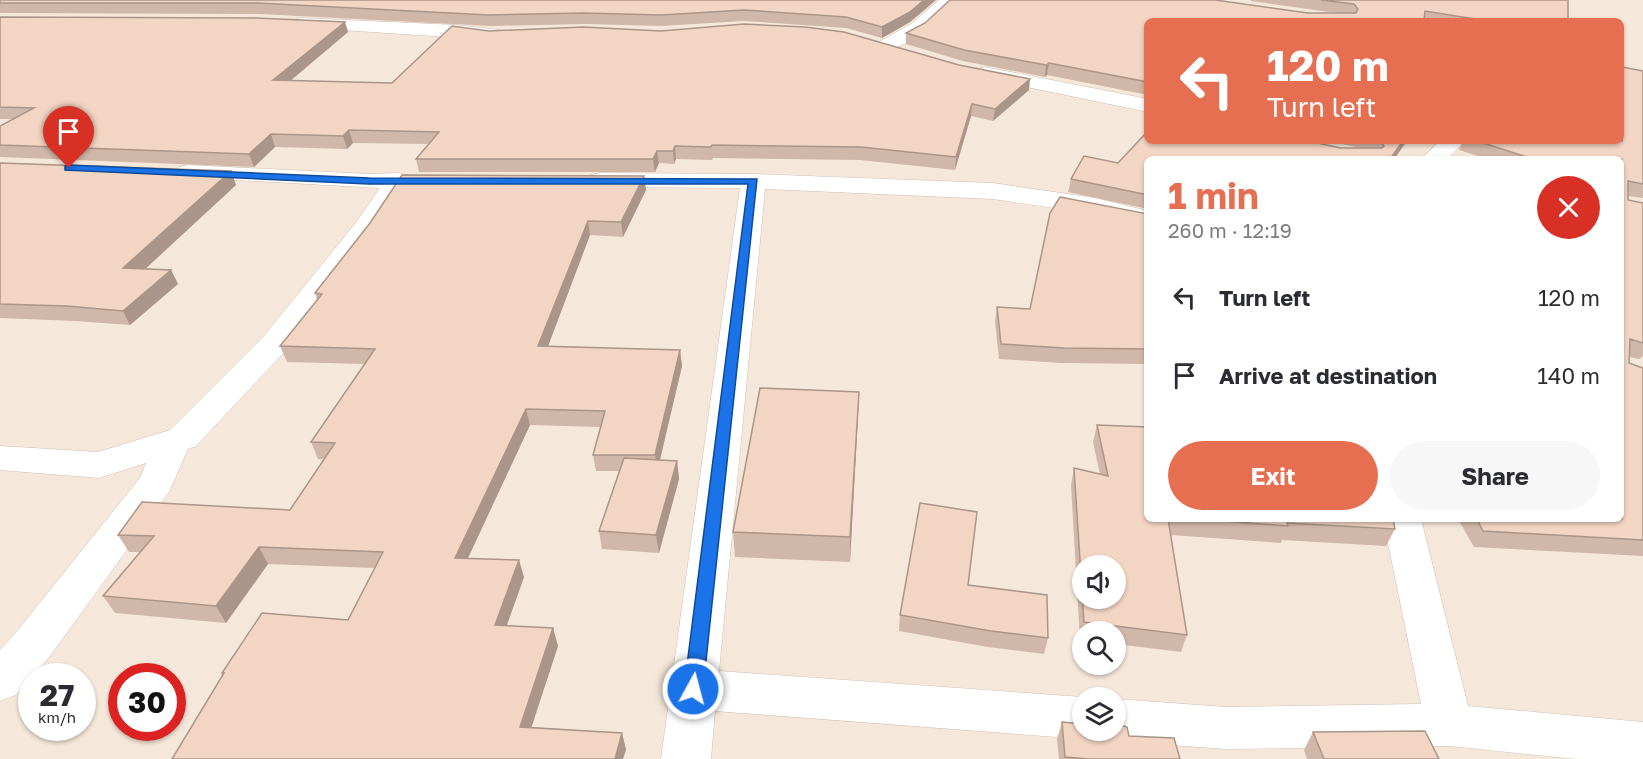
<!DOCTYPE html>
<html lang="en">
<head>
<meta charset="utf-8">
<style>
	:root { --surface:#fff; --page:#f7f7f7; --text:#2b2b33; --muted:#7c7c81; --accent:#e76f51 }
	body { margin:0; font-family:"Golos Text",sans-serif; background:var(--page); color:var(--text); height:100vh; display:flex; flex-direction:column; font-size:22px; white-space:nowrap }
	* { box-sizing:border-box; margin:0 }
	p { font-size:20px; color:var(--muted) }
	.icon { flex:none; width:33px; height:33px; fill:none; stroke:currentColor; stroke-width:2; stroke-linecap:round; stroke-linejoin:round }
	.map { position:relative; flex:1; overflow:hidden }
	.sheet { position:absolute; left:1144px; top:156px; width:480px; height:366px; display:flex; flex-direction:column; background:var(--surface); border-radius:9px; box-shadow:0 2px 4px #0004 }
	.sheet>* { flex:none }
	.banner { position:absolute; left:1144px; top:18px; width:480px; height:126px; border-radius:9px; box-shadow:0 2px 4px #0004; background:#e76f51; color:#fff; overflow:hidden }
	.controls { position:absolute; left:1072px; top:555px; display:grid; gap:12px }
	.controls a { display:grid; place-items:center; width:54px; height:54px; border-radius:50%; background:var(--surface); box-shadow:0 2px 4px #0004; font-size:30px }
	.speed { position:absolute; left:18px; top:663px; display:flex; gap:12px; font-size:30px; font-weight:700; text-align:center }
	.speed>* { display:grid; place-content:center; width:78px; height:78px; border-radius:50%; background:var(--surface); box-shadow:0 2px 4px #0004; line-height:1 }
	.speed small { font-size:15px; font-weight:400 }
	.speed .limit { border:9px solid #d22; background:#fff; color:#111 }
	.pin { position:absolute; display:grid; place-items:center; width:51px; height:51px; color:#fff; margin:-62px -26px; border-radius:50% 50% 50% 0; rotate:-45deg; box-shadow:0 0 6px #0007 }
	.pin .icon { rotate:45deg }
	.me { position:absolute; width:66px; margin:-33px; rotate:7deg; stroke-linejoin:round; filter:drop-shadow(0 0 4px #0008) }
	.turn { display:flex; align-items:center; gap:21px; height:126px; padding:0 24px; font-size:27px }
	.turn .icon { width:78px; height:78px; stroke-width:2.5 }
	.turn b { display:block; font-size:42px; line-height:51px }
	.round { display:grid; place-items:center; flex:none; width:63px; height:63px; border-radius:32px; background:var(--page) }
	.summary { display:flex; align-items:center; justify-content:space-between; height:102px; padding:0 24px }
	h1 { font-size:36px; font-weight:700; line-height:45px; color:var(--accent) }
	.action { display:flex; gap:12px; margin-top:auto; padding:12px 24px }
	.action a { flex:1; height:69px; border-radius:36px; background:var(--accent); color:#fff; font-size:24px; font-weight:700; line-height:69px; text-align:center }
	.action a+a { background:var(--page); color:var(--text) }
	ul { padding:0; list-style:none }
	li { display:flex; align-items:center; gap:18px; height:78px; padding:0 24px }
	li div { flex:1 }
	li b { display:block; font-size:22px }
	li em { font-style:normal }
	.map>svg:first-child { display:block }
	.residential { fill:#f5e8da; fill-rule:evenodd }
	.lines { fill:none; stroke-linecap:round; stroke-linejoin:round }
	.minor-casing { stroke:#d1beb0; stroke-width:1 }
	.minor { fill:#fff; fill-rule:evenodd }
	.wall { fill:#d1b7a8 }
	.shaded-wall { fill:#aa9588 }
	.building { fill:#f3d5c3; stroke:#aa9588; stroke-width:1.5; fill-rule:evenodd }
	.route { fill:#1a73e8; stroke:#114b97; stroke-width:1.5 }
</style>
</head>
<body>
<div class="map">
<svg width="1643" height="759" viewBox="0 0 1643 759">
	<rect width="100%" height="100%" fill="#fdf6ec"/>
	<path class="residential" d="M0,0H1643V759H0ZM1148,21H1622V141H1148ZM1148,159H1622V519H1148ZM1083,566H1116V598H1083ZM1083,632H1116V664H1083ZM32,676H82V728H32ZM122,676H172V728H122ZM1083,698H1116V730H1083Z"/>
	<g class="lines">
		<defs>
			<path id="minor" d="M939,0H957C946,17 900,55 879,50L877,46L879,42L911,24Z
				M302,18L457,25L500,30L502,34L500,38L493,40L296,27L293,23L296,19Z
				M985,67L1148,99V112L978,77L975,73L978,69Z
				M1440,141H1465L1447,159H1421Z
				M188,165L369,174L398,173L407,175L410,180L373,236L286,350L196,446L188,449L169,492L50,656L16,695L0,701V650L18,630L140,478L146,463L99,478L0,470V446L98,452L170,430L264,336L355,224L380,188L179,177L176,172L179,167Z
				M600,173L753,174L993,183L1095,198L1148,211V227L1095,214L993,199L765,189L719,671L1083,697V730H1116V699L1226,707L1421,704L1383,519H1421L1468,706L1643,722V759H1576L1449,746L1226,749L1116,741L1098,733L1083,739L715,711L711,759H661L740,188L600,187L591,185L588,180L591,175Z"/>
		</defs>
		<use href="#minor" class="minor-casing"/>
		<use href="#minor" class="minor"/>
	</g>
	<path class="wall" d="M0,0H936L910,22L882,38L846,28L744,21L662,26L585,24L491,26L260,14L0,13Z
		M1251,0H1568V21H1148V95L1047,75L1045,77L963,61L906,44V33L925,23L1336,13L1251,1Z
		M0,17L345,22L348,32L290,81L392,83L489,31L1029,90L993,121L971,116L955,170L860,160L713,158L712,160L676,159L674,164L659,163L655,172H419L416,159L429,144L353,143L347,149L275,147L254,167L0,157V126L12,119H0Z
		M1643,71V198L1628,196V200L1643,203V356L1639,359L1629,357V363L1643,368V556L1474,547L1458,519H1622V159H1487L1459,150L1463,141H1622Z
		M1148,131V141H1309L1340,148H1360L1329,141H1407L1394,159H1148V209L1068,192L1071,179L1084,156L1118,163Z
		M0,163L231,171L236,185L145,269L171,270L178,284L130,325L75,321L0,318Z
		M644,176L646,190L623,237L590,235L548,346L680,350L682,366L660,460L677,461L679,479L659,553L602,549L599,531L619,471H596L593,455L600,427L530,425L468,558L524,577L506,625L553,628L558,646L531,727L622,733L626,750L223,675L222,673L348,620L375,568L268,564L226,623L115,613L103,596L140,552H129L118,535L290,510L324,459H318L311,442L365,364L287,362L280,346L317,300L315,293Z
		M1148,214V364L1061,363L999,359L995,322L997,307L1030,309Z
		M859,392L850,562L735,557L733,532Z
		M1097,425L1148,519H1393L1395,529L1386,546L1282,540L1281,543L1171,535L1187,635L1181,652L1116,644V632H1083V640H1080L1071,485L1074,468L1100,474L1093,442Z
		M900,615L1048,638L1044,654L988,647L899,631Z
		M1062,722L1129,736L1180,759H1059L1057,739Z
		M1313,732L1439,759H1307L1304,750Z"/>
	<path class="shaded-wall" d="M924,0H936L910,22L882,38V27Z
		M345,22L348,32L277,92L273,80Z
		M1049,63L1047,75L1045,77L1046,65Z
		M1030,79L1029,90L993,121L995,109Z
		M972,104L971,116L955,170L956,157Z
		M349,130L353,143L347,149L343,136Z
		M271,134L275,147L254,167L249,154Z
		M1403,141H1407L1394,159H1390Z
		M675,146L676,159L674,164L673,151Z
		M657,151L659,163L655,172L653,159Z
		M231,171L236,185L130,283L123,268Z
		M644,176L646,190L623,237L621,222Z
		M588,221L590,235L542,362L538,346Z
		M171,270L178,284L130,325L123,311Z
		M680,350L682,366L657,472L655,455Z
		M859,392L858,416L850,562V537Z
		M526,409L530,425L460,575L455,558Z
		M677,461L679,479L659,553L656,535Z
		M259,547L268,564L226,623L216,606Z
		M519,560L524,577L501,642L495,625Z
		M553,628L558,646L526,744L520,727Z
		M622,733L626,750L623,759H615Z"/>
	<path class="building" d="M0,0H924L910,12L882,27L846,17L744,10L661,15L583,13L489,15L257,3H0Z
		M950,0H1215L1308,13H1356L1358,9L1354,4L1321,0H1568V21H1488L1425,11L1424,21H1148V82L1049,63L1046,65L964,50L906,33L925,23Z
		M0,17L256,18L345,22L273,80L392,83L452,26L489,31L583,27L661,31L744,24L805,27L844,32L959,65L1030,79L995,109L972,104L956,157L861,147L712,145L711,147L675,146L673,151H657L653,159H416L439,132L349,130L343,136L271,134L249,154L0,145V126L34,108L0,107Z
		M1622,67L1643,71V184L1628,181V200L1643,203V343L1630,339L1629,363L1643,368V540L1483,531L1477,519H1622V159H1533L1477,141H1622Z
		M1148,131V141H1309L1340,148H1382L1384,146L1380,141H1403L1390,159H1148V195L1071,179L1084,156L1118,163Z
		M0,163L231,171L123,268L171,270L123,311L67,306L0,304Z
		M402,175L644,176L621,222L588,221L538,346L680,350L655,455H593L605,411L526,409L455,558L519,560L495,625L553,628L520,727L622,733L615,759H172L224,673H222L262,613L348,620L383,552L259,547L216,606L103,596L154,536L118,535L142,502L290,510L335,443L311,442L375,349L280,346L322,294L315,293L370,223Z
		M1060,197L1148,214V349L1064,348L1001,344L997,307L1030,309L1050,213Z
		M760,388L859,392L850,537L733,532Z
		M1097,425L1148,427V519H1168L1187,635L1084,622L1074,468L1108,476ZM1083,566H1116V598H1083Z
		M624,458L677,461L656,535L599,531Z
		M920,503L977,512L968,585L1047,595L1048,638L991,631L900,615Z
		M1197,519H1393L1395,529L1287,523L1288,526Z
		M1062,722L1083,724V730H1116V723L1127,727L1129,736L1174,738L1180,759H1089L1065,757Z
		M1425,731L1439,759H1324L1313,732Z"/>
	<path class="route" d="M69,165L369,178L757,179L703,689L700,695L693,697L686,695L684,689L748,184H369L65,170V166Z"/>
</svg>
<div class="controls">
<a><svg class="icon" aria-label="sound" viewBox="0 0 24 24"><path d="M4 9h4l5-4v14l-5-4H4zM17 9q2 3 0 6"/></svg></a>
<a><svg class="icon" aria-label="search" viewBox="0 0 24 24"><circle cx="10" cy="10" r="6"/><path d="M15 15l6 6"/></svg></a>
<a><svg class="icon" aria-label="layers" viewBox="0 0 24 24"><path d="M12 4l9 5-9 5-9-5zM3 14l9 5 9-5"/></svg></a>
</div>
<div class="speed"><div>27<small>km/h</small></div><div class="limit">30</div></div>
<div class="pin" style="left:69px;top:168px;background:#d93025"><svg class="icon" aria-label="arrive" viewBox="0 0 24 24"><path d="M6 21V4h12l-3 4 3 4H6"/></svg></div>
<svg class="me" style="left:693px;top:689px" viewBox="-20 -20 40 40"><circle r="17" fill="#1a73e8" stroke="#fff" stroke-width="3"/><path d="M0-11L8 9 0 5-8 9z" fill="#fff"/></svg>
<div class="banner">
<div class="turn"><svg class="icon" aria-label="left" viewBox="0 0 24 24"><path d="M17 20v-9H6M10 6l-5 5 5 5"/></svg><div><b>120 m</b>Turn left</div></div>
</div>
<section class="sheet">
<div class="summary"><div><h1>1 min</h1><p>260 m · 12:19</p></div><a class="round" style="background:#d93025;color:#fff"><svg class="icon" aria-label="close" viewBox="0 0 24 24"><path d="M6 6l12 12M18 6L6 18"/></svg></a></div>
<ul>
<li><svg class="icon" aria-label="left" viewBox="0 0 24 24"><path d="M17 20v-9H6M10 6l-5 5 5 5"/></svg><div><b>Turn left</b></div><em>120 m</em></li>
<li><svg class="icon" aria-label="arrive" viewBox="0 0 24 24"><path d="M6 21V4h12l-3 4 3 4H6"/></svg><div><b>Arrive at destination</b></div><em>140 m</em></li>
</ul>
<div class="action"><a>Exit</a><a>Share</a></div>
</section>
</div>
</body>
</html>
